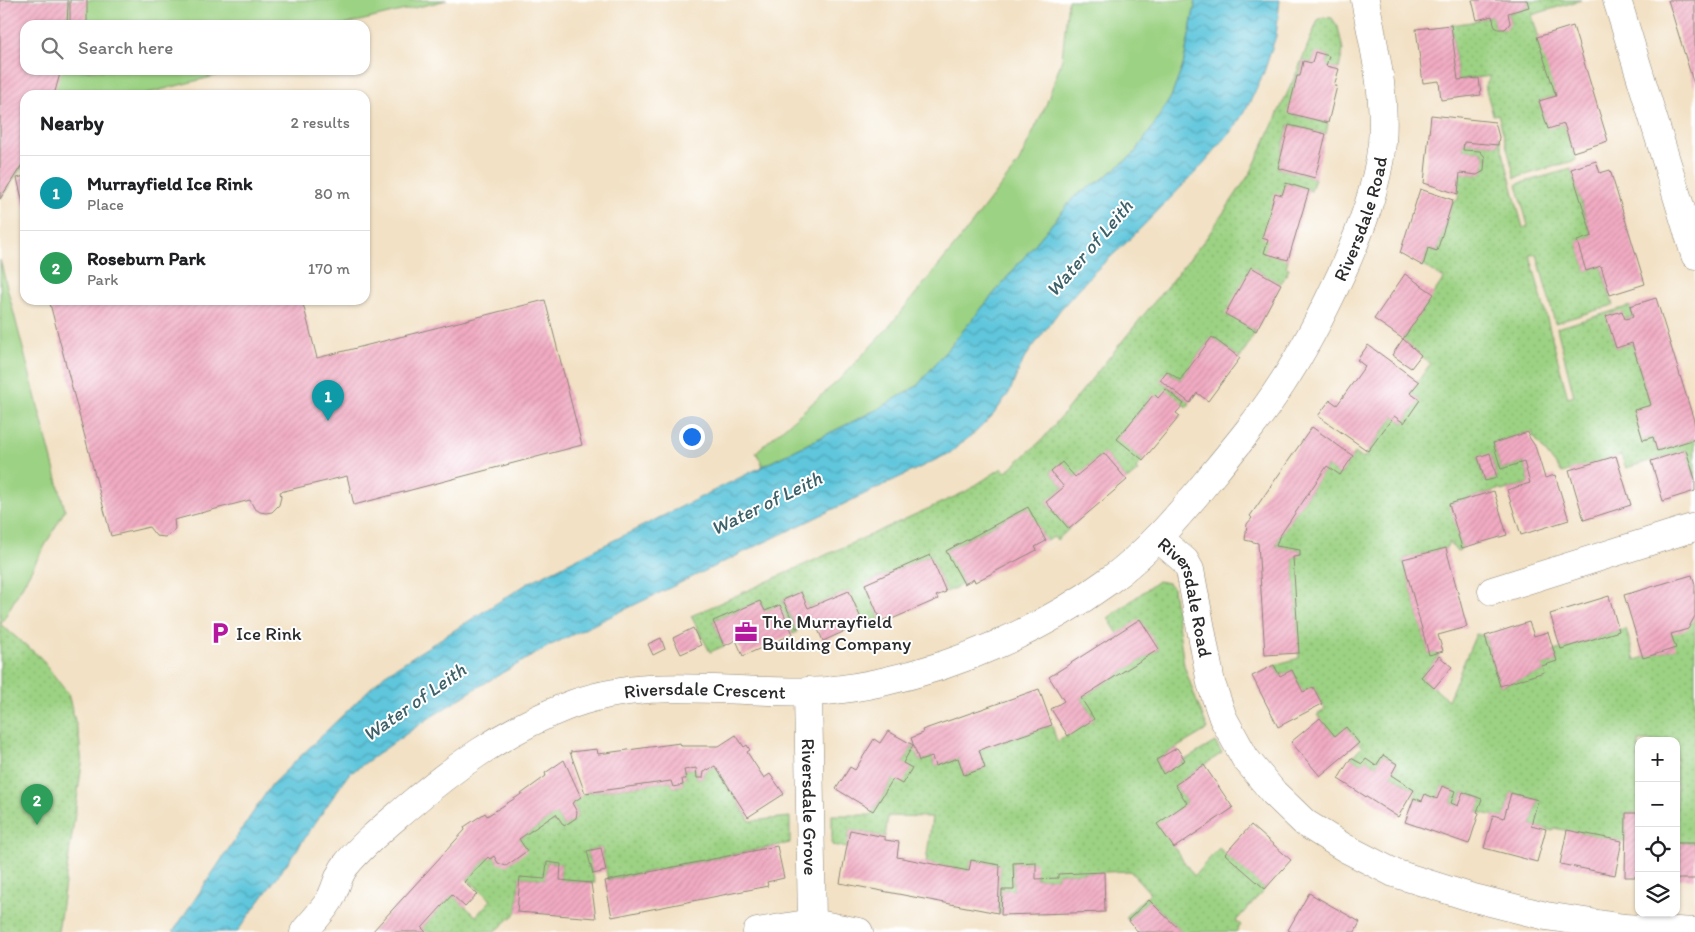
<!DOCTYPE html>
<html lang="en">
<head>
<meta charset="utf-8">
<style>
	:root { --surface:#fff; --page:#f2f2f2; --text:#202124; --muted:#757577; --line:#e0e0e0; --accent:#b5179e }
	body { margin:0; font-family:Itim,sans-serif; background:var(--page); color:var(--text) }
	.controls { position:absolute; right:15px; bottom:15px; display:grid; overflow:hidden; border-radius:10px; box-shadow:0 1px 4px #0004 }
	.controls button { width:45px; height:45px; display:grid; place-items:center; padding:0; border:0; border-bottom:1px solid var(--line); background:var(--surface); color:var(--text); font:25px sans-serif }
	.you { position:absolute; left:691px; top:436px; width:18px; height:18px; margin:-12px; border:4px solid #fff; border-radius:50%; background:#1a73e8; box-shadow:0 0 0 8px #1a73e833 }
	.badge { display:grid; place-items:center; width:32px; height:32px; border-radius:50%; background:var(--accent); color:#fff; font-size:16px; font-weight:700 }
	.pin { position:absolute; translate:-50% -41px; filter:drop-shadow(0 1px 2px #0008) }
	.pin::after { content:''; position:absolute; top:26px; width:18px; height:15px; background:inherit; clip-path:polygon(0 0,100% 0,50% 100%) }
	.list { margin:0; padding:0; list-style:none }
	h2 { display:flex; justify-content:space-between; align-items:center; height:65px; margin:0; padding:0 20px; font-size:21px }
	h2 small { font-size:16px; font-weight:400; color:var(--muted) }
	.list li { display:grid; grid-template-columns:32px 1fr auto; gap:15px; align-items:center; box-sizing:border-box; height:75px; padding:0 20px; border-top:1px solid var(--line) }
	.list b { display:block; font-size:19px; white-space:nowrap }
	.list p { margin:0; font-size:16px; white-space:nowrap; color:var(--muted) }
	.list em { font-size:16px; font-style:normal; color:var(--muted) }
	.icon { flex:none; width:28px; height:28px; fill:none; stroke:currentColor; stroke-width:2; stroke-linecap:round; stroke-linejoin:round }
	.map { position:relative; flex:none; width:1695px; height:932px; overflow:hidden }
	.search { position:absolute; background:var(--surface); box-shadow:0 1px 4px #0004; left:20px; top:20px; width:350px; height:55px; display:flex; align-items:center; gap:12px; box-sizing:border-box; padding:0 18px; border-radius:15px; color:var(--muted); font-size:19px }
	.panel { position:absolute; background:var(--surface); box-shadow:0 1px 4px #0004; left:20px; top:90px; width:350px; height:215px; border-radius:15px }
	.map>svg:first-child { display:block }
	.grass { fill:#9cd283; stroke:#647e57 }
	.park { fill:url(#park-dots); stroke:#647e57; fill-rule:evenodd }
	.water { fill:url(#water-waves); stroke:#457884 }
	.building { fill:url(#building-hatch) }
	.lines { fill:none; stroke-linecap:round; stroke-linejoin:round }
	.minor-casing { stroke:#8e8678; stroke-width:29 }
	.minor { stroke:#fff; stroke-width:28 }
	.labels { text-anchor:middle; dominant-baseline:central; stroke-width:4; stroke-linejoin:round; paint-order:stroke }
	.street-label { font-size:19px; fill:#2b2b2b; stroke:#fff }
	.poi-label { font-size:19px; fill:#2b2b2b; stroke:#fff; text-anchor:start }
	.water-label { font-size:20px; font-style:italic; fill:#3d6169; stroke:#fff }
</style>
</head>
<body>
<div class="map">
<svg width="1695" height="932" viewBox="0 0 1695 932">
	<defs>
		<pattern id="park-dots" width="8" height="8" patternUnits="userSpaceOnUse" patternTransform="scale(1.25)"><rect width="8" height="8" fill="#9cd283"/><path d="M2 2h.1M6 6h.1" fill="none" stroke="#87b471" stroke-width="1.8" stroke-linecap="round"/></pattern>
		<pattern id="water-waves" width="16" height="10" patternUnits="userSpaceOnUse" patternTransform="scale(1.25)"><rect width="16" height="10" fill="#5fc6dc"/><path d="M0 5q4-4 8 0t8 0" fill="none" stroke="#4fa1b3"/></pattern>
		<pattern id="building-hatch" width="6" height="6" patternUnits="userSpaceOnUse" patternTransform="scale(1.25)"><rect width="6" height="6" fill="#f1abc2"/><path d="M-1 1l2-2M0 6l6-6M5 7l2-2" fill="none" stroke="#cf93a7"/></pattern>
	</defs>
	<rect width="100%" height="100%" fill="#fff"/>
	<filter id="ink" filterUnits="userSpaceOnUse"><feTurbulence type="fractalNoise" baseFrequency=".02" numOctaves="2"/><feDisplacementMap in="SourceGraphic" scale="10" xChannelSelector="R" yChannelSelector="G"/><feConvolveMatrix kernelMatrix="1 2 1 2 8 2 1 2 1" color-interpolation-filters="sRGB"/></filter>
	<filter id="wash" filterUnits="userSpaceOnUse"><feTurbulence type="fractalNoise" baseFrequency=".0096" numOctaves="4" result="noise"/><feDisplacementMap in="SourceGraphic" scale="20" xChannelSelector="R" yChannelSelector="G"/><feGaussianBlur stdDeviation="1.12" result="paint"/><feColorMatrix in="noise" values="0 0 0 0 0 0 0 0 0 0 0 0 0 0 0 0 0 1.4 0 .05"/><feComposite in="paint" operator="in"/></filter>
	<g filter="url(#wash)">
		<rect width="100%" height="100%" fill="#f2e1c4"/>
		<g class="grass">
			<path d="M0 0H447L343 25H25V70H238L141 95H25V163L0 199Z"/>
			<path d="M1068 0H1196L1183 66 1171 97 1154 125 1135 153 1100 181 1075 196 917 386 878 409 763 466 756 452 839 380 887 329 957 243 1019 162 1046 105 1062 59Z"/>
			<path d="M0 260 65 510 1 624H0Z"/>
		</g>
		<g class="park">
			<path d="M1527 0H1581L1532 15 1556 96 1539 101 1548 128 1564 124 1576 160 1515 178 1498 114 1493 115 1485 86 1491 76 1458 80 1451 25 1471 22 1492 16 1495 27 1498 29H1505L1510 23 1508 13 1529 7Z"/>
			<path d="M1323 17 1332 18 1338 27 1343 50 1339 69 1326 66 1329 56 1315 53 1312 63 1303 61 1300 76H1297L1289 113 1328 123 1326 134 1289 125 1278 168 1315 178 1311 191 1286 183 1265 252 1288 260 1286 267 1289 269 1281 284 1251 267 1226 314 1256 331 1240 358 1212 337 1180 380 1168 371 1160 380 1190 403 1187 407C1177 400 1164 402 1153 395L1117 438 1143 460 1136 469 1138 471 1127 480 1104 453 1075 477 1062 463 1051 472 1064 487 1046 502 1069 529 1057 540 1054 537 1046 541 1027 507 947 550 964 584 946 592 930 555 865 584 881 621 875 623 873 619 863 623 849 591 808 608 801 592 783 600 797 632 793 634 765 611 760 601 713 621 724 646 710 652 691 616 965 492 1002 468 1006 472 1042 440 1207 237 1251 172 1296 74 1316 25 1318 20Z"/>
			<path d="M1499 137 1523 228 1528 226 1517 184 1571 169 1592 236 1577 241 1586 271 1601 266 1613 305 1555 323 1537 254 1530 255 1568 398 1574 396 1557 328 1630 306 1633 317 1625 319 1607 317 1616 348 1632 343 1651 405 1644 440 1653 437 1657 451 1695 439V479L1686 450 1626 468 1621 455 1562 473 1533 436 1532 431 1493 443 1501 469 1524 462 1530 483 1501 491 1500 489 1494 491 1450 504 1462 548 1457 552 1449 542 1446 548 1403 559 1429 654 1435 653 1439 656 1421 677 1448 700 1476 634 1485 636 1500 686 1544 672 1542 666 1557 661 1554 651 1626 629 1635 660 1675 648 1671 634 1695 616V843H1676V741H1639V813H1626V842L1554 828 1553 831 1531 825 1538 800 1511 793 1504 818 1477 812 1482 799 1463 792 1458 806 1451 803 1455 791 1442 786 1437 799 1425 794 1422 801 1414 798 1416 791 1391 775 1397 764 1383 755 1376 766 1366 759 1362 764 1351 758 1362 747 1346 727 1335 736 1317 715 1325 709 1314 687 1303 692 1292 670 1280 676 1274 665 1299 658 1293 557 1300 556V550L1276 546 1279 537 1327 466 1340 475 1355 453 1363 459 1394 416 1404 423 1420 400 1410 393 1430 364 1403 339 1444 278 1423 266 1428 248 1437 251 1453 200H1458L1460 173 1477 175 1484 171 1485 156 1480 151 1463 150 1464 142 1498 145ZM1490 454 1497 477 1485 481 1478 457Z"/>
			<path d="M1158 581 1168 583 1173 588 1184 665 1195 697 1208 729 1156 760 1163 773 1215 742 1222 753 1175 785 1187 803 1158 824 1194 876 1219 848 1265 889 1236 921 1241 925 1236 932H1182L1149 900 1128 920 1125 917 1150 893 1130 871 1058 874V878L1036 879 1035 862 1013 863 1014 890H1002L1001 914 998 913 1000 865 971 860 969 871 926 863 932 817 888 816 885 837 850 830 847 848 832 845V815H871L893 779 911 768 903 763 913 745 919 761 932 757 935 766 958 758 964 775 985 768 979 750 1052 725 1057 742 1094 719 1081 698 1159 649 1140 620 1118 634 1108 618Z"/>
			<path d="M0 624 40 657 68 694 79 736 82 764 58 932H0Z"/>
			<path d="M715 766 750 821 790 817V843L608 880 601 848 587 851 595 883 560 880 561 864 547 862 545 879 520 877 517 912 496 931 426 932 422 928 452 895 476 916 491 900 467 879 488 857 490 859 494 856 498 863 519 839 556 814 564 826 576 818 577 812 572 803 585 793 671 781 673 787 683 785 682 779 686 778 684 770 696 768 697 778H703L704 772Z"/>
		</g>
		<path class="water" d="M1196 0H1280L1276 36 1264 72 1250 102 1235 127 1195 173 1127 242 1092 274 1060 310 1024 359 1009 393 993 415 978 430 950 453 549 646 478 687 423 722 348 775 296 851 237 932H173L272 784 384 675 530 582 878 409 917 386 1075 196 1100 181 1135 153 1154 125 1171 97 1183 66Z"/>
		<g id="blocks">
			<g class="building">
				<path d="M0 0H68V5L67 25H25V70H61L54 95H25V160L0 199Z"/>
				<rect x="70" y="0" width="17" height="25"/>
				<path d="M1472 0H1527L1529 7 1508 13 1510 23 1508 26 1505 29H1498L1495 27 1492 16 1477 20Z"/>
				<path d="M1668 0H1695V88Z"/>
				<path d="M1451 25 1458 80 1479 78 1481 95 1441 100 1439 81 1423 83 1416 29Z"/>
				<path d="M1573 26 1608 141 1573 152 1564 124 1548 129 1539 101 1556 96 1537 37Z"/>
				<path d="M1315 52 1329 56 1326 66 1339 69 1334 86H1337L1328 123 1288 113 1297 76H1300L1303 61 1312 63Z"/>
				<path d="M1431 115 1495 122 1499 137 1498 145 1464 142 1463 150 1480 151 1485 157 1484 171 1477 175 1460 173 1458 194 1424 183Z"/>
				<path d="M1289 125 1326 134 1315 178 1278 168Z"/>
				<path d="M1596 161 1600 173 1610 170 1645 284 1610 295 1601 266 1586 271 1577 241 1592 236 1571 169Z"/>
				<path d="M25 176V206L24 207 17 178Z"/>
				<path d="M1286 183 1309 190 1288 260 1264 253 1268 240 1262 238 1275 193 1282 195Z"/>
				<path d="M1420 189 1453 200 1437 251 1428 248 1423 266 1400 253Z"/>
				<path d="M1251 267 1281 284 1256 331 1225 314Z"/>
				<path d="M1405 274 1434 294 1403 339 1374 319Z"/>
				<path d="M1656 298 1695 424V439L1657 451 1653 437 1643 440 1634 410 1651 405 1632 343 1616 348 1606 316 1622 311 1625 319 1633 317 1630 306Z"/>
				<path d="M49 300H302L317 358 545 300 582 445 354 505 347 476 280 492 281 497 279 505 272 512 266 513 260 512 254 508 250 500 174 520 175 528 173 532 165 537 156 536 149 527 111 536Z"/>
				<path d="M1212 337 1240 358 1208 401 1197 393 1190 403 1160 380 1167 371 1180 380Z"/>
				<path d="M1403 339 1421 355 1411 368 1392 355Z"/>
				<path d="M1368 345 1419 382 1410 393 1420 400 1404 423 1394 416 1368 451 1318 416 1330 400 1337 405 1365 366 1357 360Z"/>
				<path d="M1166 389 1184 404 1176 413 1180 416 1143 460 1117 439 1154 394 1158 398Z"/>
				<path d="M1312 427 1353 456 1340 475 1327 466 1279 537 1276 546 1300 550V556L1293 557 1299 653 1265 655 1258 543 1245 540 1247 524 1252 518 1250 516Z"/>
				<path d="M1528 432 1529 437 1535 446 1545 478 1555 475 1569 520 1521 535 1507 490 1530 483 1524 462 1501 469 1493 443Z"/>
				<path d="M1686 450 1695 479V491L1663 501 1651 461Z"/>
				<path d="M1104 453 1127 480 1069 529 1046 502 1064 487 1051 472 1062 462 1075 477Z"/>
				<path d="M1490 453 1497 478 1485 481 1478 457Z"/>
				<path d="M1616 456 1631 505 1584 520 1569 470Z"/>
				<path d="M1494 491 1507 535 1462 548 1449 504Z"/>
				<path d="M1028 507 1046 541 1035 547 1037 550 975 582 974 579 964 584 946 551Z"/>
				<path d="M1446 548 1467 627 1438 635 1443 651 1429 655 1403 559Z"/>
				<path d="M930 555 946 592 936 596 938 599 892 619 891 617 881 621 865 584Z"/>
				<path d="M1692 575 1695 584V616L1688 629 1671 634 1676 648 1643 658 1624 595Z"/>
				<path d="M849 591 863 623 823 641 814 620 796 628 783 600 801 592 808 608Z"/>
				<path d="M1609 596 1619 631 1561 649 1550 614Z"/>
				<path d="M760 601 765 611 780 605 793 634 743 656 736 640 724 646 713 621Z"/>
				<path d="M1140 619 1159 649 1081 698 1094 719 1068 736 1051 709 1064 701 1049 677Z"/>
				<path d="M1529 622 1534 636 1548 632 1557 661 1542 666 1544 672 1500 686 1485 636Z"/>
				<path d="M693 628 701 645 681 654 673 638Z"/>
				<path d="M661 638 665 649 653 655 648 644Z"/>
				<path d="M1439 656 1452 667 1434 688 1421 677Z"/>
				<path d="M1274 665 1280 676 1292 670 1303 692 1313 687 1322 704 1278 727 1252 676Z"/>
				<path d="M1039 689 1052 725 979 750 985 768 964 775 958 758 935 766 932 757 919 761 911 738 923 733 922 730Z"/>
				<path d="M1320 718 1335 736 1346 727 1359 743 1320 776 1291 742Z"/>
				<path d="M888 731 913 745 903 763 912 768 902 784 893 779 873 811 836 789 850 767 855 770 874 739 880 743Z"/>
				<path d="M736 735 744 747 747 745 750 750 747 752 764 778 770 774 784 794 748 817 715 766 704 772 703 778H697L696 768 684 770 686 779H682L683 785 673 787 671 781 585 793 570 752 597 749 598 754 680 743 681 746H719Z"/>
				<path d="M1177 748 1185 760 1163 774 1156 760Z"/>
				<path d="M1383 755 1397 764 1391 775 1414 790 1398 817 1338 779 1351 758 1362 764 1366 759 1376 766Z"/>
				<path d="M564 760 581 797 572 803 577 812 576 818 564 826 556 814 519 839 527 851 506 866 498 863 494 856 490 859 488 857 464 882 477 894 465 907 452 895 422 928 426 932H372L465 830 464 827 485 813 487 816 517 797 546 776 545 773Z"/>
				<path d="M1204 765 1233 808 1174 848 1157 824 1187 803 1175 785Z"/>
				<path d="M1442 786 1455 791 1451 803 1458 806 1463 792 1482 799 1477 812 1479 813 1469 844 1405 822 1414 798 1422 801 1425 794 1437 799Z"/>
				<path d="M1511 793 1538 800 1531 825 1546 829 1537 862 1484 848 1493 815 1504 818Z"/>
				<path d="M1626 813H1639V877H1625Z"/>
				<path d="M1251 825 1291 860 1265 889 1225 854Z"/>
				<path d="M850 830 885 837V840L899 842 897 857 969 871 971 860 1000 865 998 913 840 883Z"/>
				<path d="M1567 830 1622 841 1615 875 1560 864Z"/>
				<rect x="1676" y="843" width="19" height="36"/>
				<path d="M777 846 784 878 767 882 768 886 612 917 605 881Z"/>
				<path d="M601 848 606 871 593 874 587 851Z"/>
				<path d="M547 862 561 864 560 880 591 883 596 918 517 912 520 877 545 879Z"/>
				<path d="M1036 862V879L1058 878V874L1104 872 1105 912 1001 915 1002 890H1014L1013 863Z"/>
				<path d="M1309 893 1360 922 1355 932H1292L1288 930Z"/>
				<path d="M1149 900 1158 909 1182 932H1138L1128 920Z"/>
			</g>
		</g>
	</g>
	<g filter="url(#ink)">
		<use href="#blocks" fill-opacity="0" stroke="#8e8678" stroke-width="1"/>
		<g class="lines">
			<defs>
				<g id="minor">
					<path d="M1617 0 1695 255"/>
					<path id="s1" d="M1158 538 1185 561 1190 570 1211 683 1223 718 1245 758 1274 793 1305 823 1345 848 1394 873 1470 897 1546 916 1624 928 1695 932"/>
					<path d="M1492 591 1695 527"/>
					<path id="s2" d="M808 691 812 923"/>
					<path id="s3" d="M304 932C312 922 322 912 329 901 336 890 337 876 346 865 362 845 384 827 404 810 453 768 504 731 565 707 649 673 739 696 826 691 845 689 864 686 882 682 960 665 1043 629 1107 582 1149 552 1181 513 1213 474 1237 445 1261 416 1281 385 1305 349 1324 311 1342 272 1361 230 1377 188 1382 143 1386 94 1374 47 1365 0"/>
					<path d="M757 932 812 923 859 932"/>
				</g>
			</defs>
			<use href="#minor" class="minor-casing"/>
			<use href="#minor" class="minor"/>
		</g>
	</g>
	<defs>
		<symbol id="office-bare" viewBox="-9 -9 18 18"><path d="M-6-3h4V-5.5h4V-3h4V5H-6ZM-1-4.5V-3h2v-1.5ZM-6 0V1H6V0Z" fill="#b5179e" stroke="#fff" stroke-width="2.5" paint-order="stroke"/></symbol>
		<symbol id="parking-bare" viewBox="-9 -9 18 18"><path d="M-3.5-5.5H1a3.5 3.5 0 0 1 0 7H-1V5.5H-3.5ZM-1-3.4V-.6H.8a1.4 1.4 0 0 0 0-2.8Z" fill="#b5179e" stroke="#fff" stroke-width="2.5" paint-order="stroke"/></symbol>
	</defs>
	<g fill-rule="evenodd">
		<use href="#office-bare" x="730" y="616" width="32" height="32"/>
		<use href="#parking-bare" x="204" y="617" width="32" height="32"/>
	</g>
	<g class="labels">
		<g class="street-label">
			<text stroke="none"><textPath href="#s3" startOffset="1369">Riversdale Road</textPath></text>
			<text stroke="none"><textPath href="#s1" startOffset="69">Riversdale Road</textPath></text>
			<text stroke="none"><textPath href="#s3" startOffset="494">Riversdale Crescent</textPath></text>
			<text stroke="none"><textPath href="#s2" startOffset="116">Riversdale Grove</textPath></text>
		</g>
		<g class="poi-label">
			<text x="762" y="621">The Murrayfield<tspan x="762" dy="22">Building Company</tspan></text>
			<text x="236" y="633">Ice Rink</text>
		</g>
		<g class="water-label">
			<text transform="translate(1089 248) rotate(-49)">Water of Leith</text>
			<text transform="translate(766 503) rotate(-26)">Water of Leith</text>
			<text transform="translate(414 702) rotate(-35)">Water of Leith</text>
		</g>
	</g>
</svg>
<div class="controls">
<button>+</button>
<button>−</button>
<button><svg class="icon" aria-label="locate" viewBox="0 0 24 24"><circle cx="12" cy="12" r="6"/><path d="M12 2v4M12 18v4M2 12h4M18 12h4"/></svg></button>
<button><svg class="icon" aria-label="layers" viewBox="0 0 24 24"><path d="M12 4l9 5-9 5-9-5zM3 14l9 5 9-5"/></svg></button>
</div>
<div class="you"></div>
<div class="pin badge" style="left:328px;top:421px;background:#0f9aa8">1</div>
<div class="pin badge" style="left:37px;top:825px;background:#2e9e5b">2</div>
<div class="search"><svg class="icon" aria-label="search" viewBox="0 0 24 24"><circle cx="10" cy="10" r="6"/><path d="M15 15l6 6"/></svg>Search here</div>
<section class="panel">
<h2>Nearby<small>2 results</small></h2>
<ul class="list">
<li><span class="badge" style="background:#0f9aa8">1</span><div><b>Murrayfield Ice Rink</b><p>Place</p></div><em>80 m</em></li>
<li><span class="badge" style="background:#2e9e5b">2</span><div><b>Roseburn Park</b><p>Park</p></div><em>170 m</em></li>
</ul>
</section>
</div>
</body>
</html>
